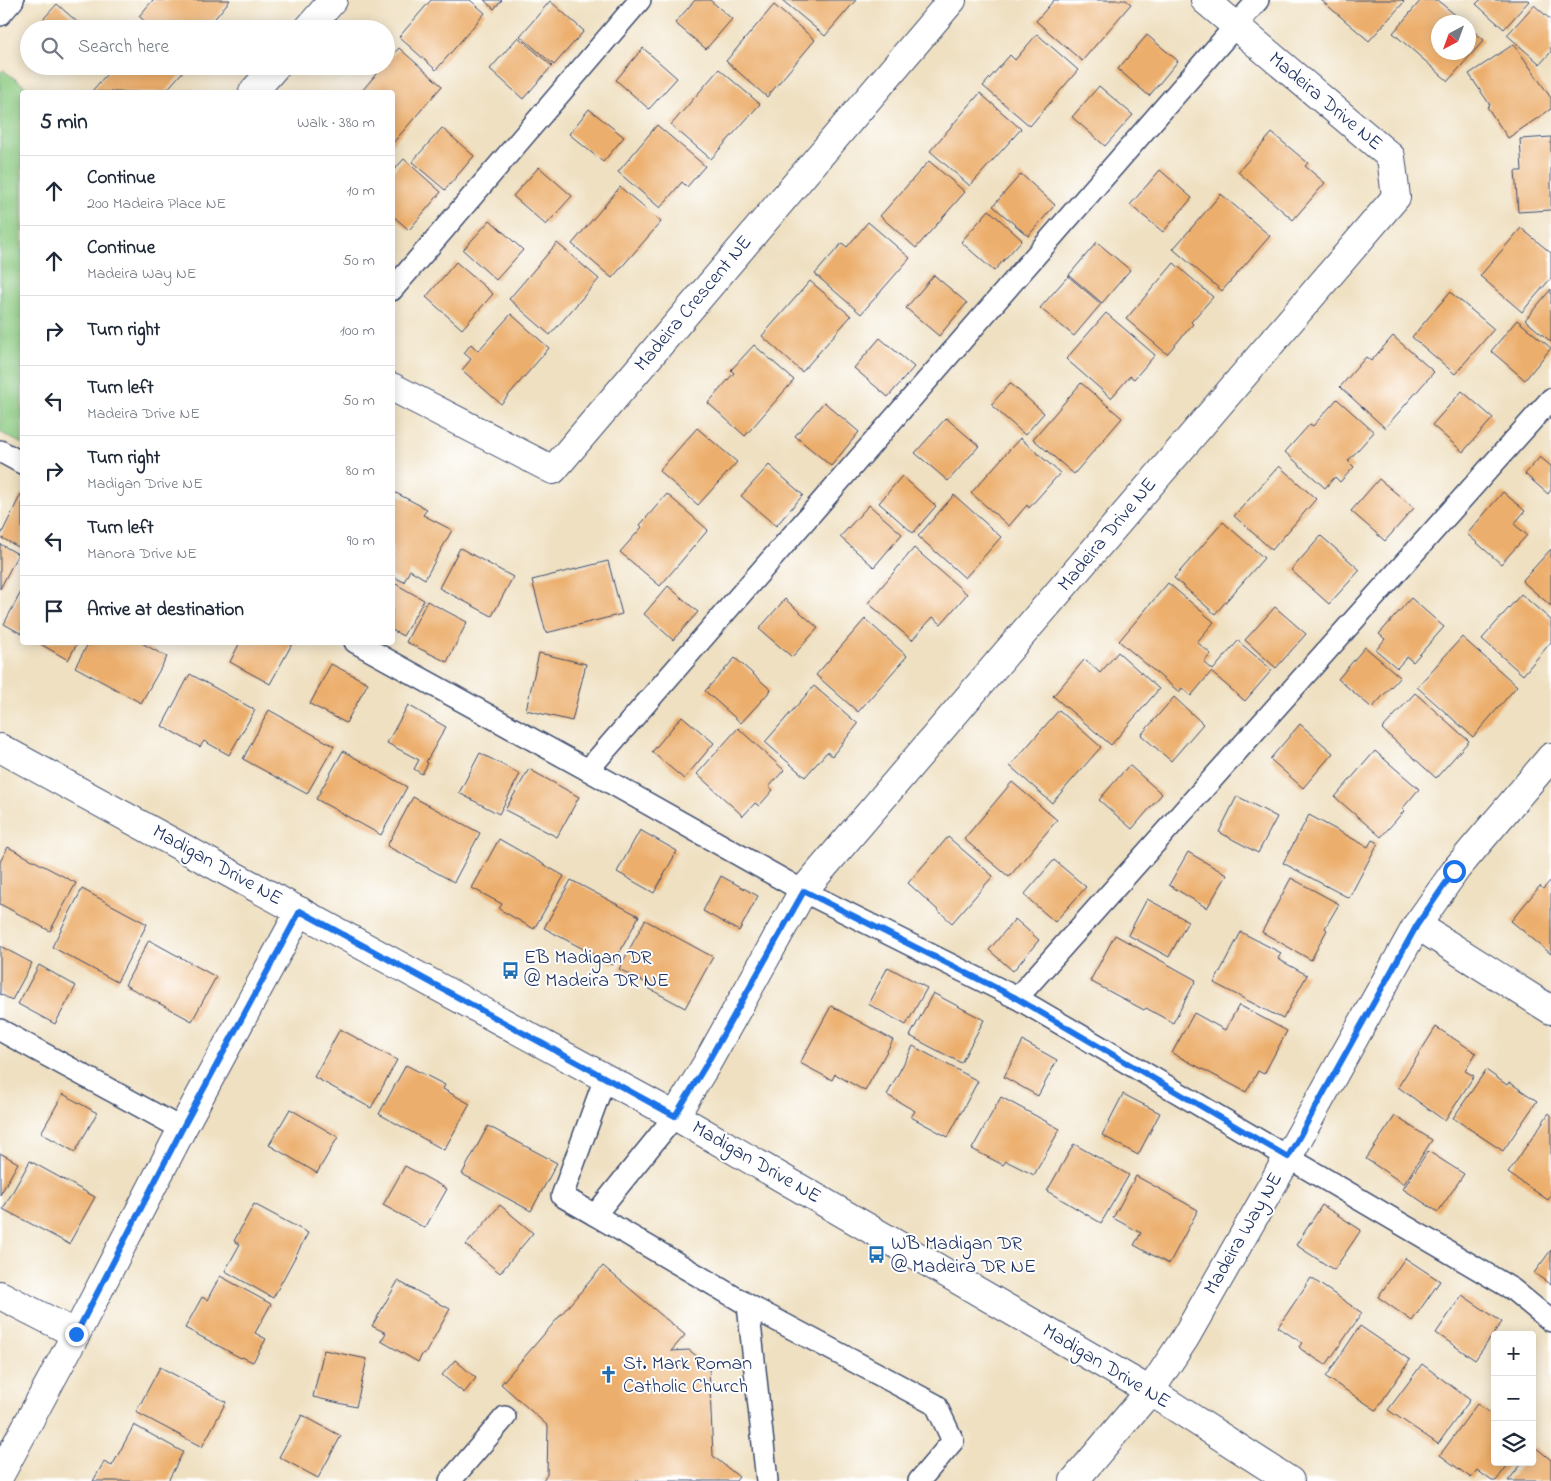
<!DOCTYPE html>
<html lang="en">
<head>
<meta charset="utf-8">
<style>
	:root { --surface:#fff; --page:#f6f6f7; --text:#1f2937; --muted:#747a83; --line:#e0e1e3 }
	body { margin:0; font-family:"Indie Flower",sans-serif; background:var(--page); color:var(--text) }
	.controls { position:absolute; right:15px; bottom:15px; display:grid; overflow:hidden; border-radius:5px; box-shadow:0 2px 12px #0003 }
	.controls button { width:45px; height:45px; display:grid; place-items:center; padding:0; border:0; border-bottom:1px solid var(--line); background:var(--surface); color:var(--text); font:25px sans-serif }
	.compass { position:absolute; left:1431px; top:15px; width:45px; height:45px; border-radius:50%; background:var(--surface); box-shadow:0 2px 12px #0003; rotate:221deg }
	.stop { position:absolute; width:15px; height:15px; margin:-11px; border:4px solid #1a73e8; border-radius:50%; background:#fff }
	.stop.end { background:#1a73e8; border-color:#fff; box-shadow:0 1px 5px #0008 }
	.list { margin:0; padding:0; list-style:none }
	h2 { display:flex; justify-content:space-between; align-items:center; height:65px; margin:0; padding:0 20px; font-size:21px }
	h2 small { font-size:16px; font-weight:400; color:var(--muted) }
	.list li { display:grid; grid-template-columns:32px 1fr auto; gap:15px; align-items:center; box-sizing:border-box; height:70px; padding:0 20px; border-top:1px solid var(--line) }
	.list b { display:block; font-size:19px; white-space:nowrap }
	.list p { margin:0; font-size:16px; white-space:nowrap; color:var(--muted) }
	.list em { font-size:16px; font-style:normal; color:var(--muted) }
	.icon { flex:none; width:28px; height:28px; fill:none; stroke:currentColor; stroke-width:2; stroke-linecap:round; stroke-linejoin:round }
	.map { position:relative; flex:none; width:1551px; height:1481px; overflow:hidden }
	.search { position:absolute; background:var(--surface); box-shadow:0 2px 12px #0003; left:20px; top:20px; width:375px; height:55px; display:flex; align-items:center; gap:12px; box-sizing:border-box; padding:0 18px; border-radius:28px; color:var(--muted); font-size:19px }
	.panel { position:absolute; background:var(--surface); box-shadow:0 2px 12px #0003; left:20px; top:90px; width:375px; height:555px; border-radius:5px }
	.map>svg:first-child { display:block }
	.green { fill:#8ccb81; stroke:#547d70 }
	.building { fill:#ecae6c }
	.lines { fill:none; stroke-linecap:round; stroke-linejoin:round }
	.lane-casing { stroke:#3b4a6d; stroke-width:24 }
	.street-casing { stroke:#3b4a6d; stroke-width:30 }
	.secondary-casing { stroke:#3b4a6d; stroke-width:30 }
	.lane { stroke:#fff; stroke-width:21 }
	.street { stroke:#fff; stroke-width:28 }
	.secondary { stroke:#fff; stroke-width:28 }
	.route { stroke:#1a73e8; stroke-width:6 }
	.labels { text-anchor:middle; dominant-baseline:central; stroke-width:4; stroke-linejoin:round; paint-order:stroke }
	.street-label { font-size:20px; fill:#1b2f5e; stroke:#fff }
	.poi-label { font-size:20px; fill:#1b2f5e; stroke:#fff; text-anchor:start }
</style>
</head>
<body>
<div class="map">
<svg width="1551" height="1481" viewBox="0 0 1551 1481">
	<rect width="100%" height="100%" fill="#fff"/>
	<filter id="ink" filterUnits="userSpaceOnUse"><feTurbulence type="fractalNoise" baseFrequency=".02" numOctaves="2"/><feDisplacementMap in="SourceGraphic" scale="10" xChannelSelector="R" yChannelSelector="G"/><feConvolveMatrix kernelMatrix="1 2 1 2 8 2 1 2 1" color-interpolation-filters="sRGB"/></filter>
	<filter id="wash" filterUnits="userSpaceOnUse"><feTurbulence type="fractalNoise" baseFrequency=".0096" numOctaves="4" result="noise"/><feDisplacementMap in="SourceGraphic" scale="20" xChannelSelector="R" yChannelSelector="G"/><feGaussianBlur stdDeviation="1.12" result="paint"/><feColorMatrix in="noise" values="0 0 0 0 0 0 0 0 0 0 0 0 0 0 0 0 0 1.4 0 .05"/><feComposite in="paint" operator="in"/></filter>
	<g filter="url(#wash)">
		<rect width="100%" height="100%" fill="#efe0c1"/>
		<path class="green" d="M3 70 33 92H22V444L0 432V74Z"/>
		<g id="blocks">
			<g class="building">
				<path d="M153 0H230L212 22 220 29H153L139 16Z"/>
				<path d="M431 0H470L485 13 436 70 399 37Z"/>
				<path d="M484 0H502L494 9Z"/>
				<path d="M695 0H710L732 19 706 49 675 23Z"/>
				<path d="M782 0H856L825 36Z"/>
				<path d="M1054 0H1126L1131 4 1082 61 1036 21Z"/>
				<path d="M1321 0H1402L1404 2 1369 41Z"/>
				<path d="M1421 0H1437L1464 22H1438V52H1468V27L1484 40 1448 81 1393 33Z"/>
				<path d="M1480 0H1528L1529 1 1504 29 1476 4Z"/>
				<path d="M550 1 584 31 554 65 520 36Z"/>
				<path d="M57 4 85 29H34Z"/>
				<path d="M774 5 815 40 767 97 726 61Z"/>
				<path d="M1534 5 1551 20V52L1540 64 1507 35Z"/>
				<path d="M1037 34 1078 70 1030 126 983 86 1010 55 1015 60Z"/>
				<path d="M1147 35 1178 61 1149 96 1118 69Z"/>
				<path d="M518 37 552 66 523 99 490 69Z"/>
				<path d="M1514 44 1551 98V109L1508 138 1487 107 1490 105 1469 74Z"/>
				<path d="M399 48 442 86 392 144V92H361L383 66H386V63Z"/>
				<path d="M643 48 677 78 649 109 616 80Z"/>
				<path d="M114 66H182L185 69 165 92H91Z"/>
				<path d="M719 69 760 104 711 159 671 125Z"/>
				<path d="M1099 86 1133 115 1105 146 1072 117Z"/>
				<path d="M980 93 1021 129 970 186 930 151Z"/>
				<path d="M589 109 624 137 603 162 569 134Z"/>
				<path d="M657 125 705 166 687 187 682 182 660 208 618 172Z"/>
				<path d="M442 128 474 156 445 190 412 162Z"/>
				<path d="M1272 133 1308 163 1305 166 1325 183 1293 220 1238 172Z"/>
				<path d="M1551 137V210L1518 212 1515 171H1522L1520 139Z"/>
				<path d="M404 159 441 192 409 230 392 215V172Z"/>
				<path d="M929 161 965 192 916 248 880 216Z"/>
				<path d="M539 167 572 196 546 225 513 196Z"/>
				<path d="M1160 170 1192 198 1163 232 1130 205Z"/>
				<path d="M1021 174 1055 205 1028 236 993 206Z"/>
				<path d="M620 187 661 222 612 278 572 244Z"/>
				<path d="M1221 194 1270 236 1222 291 1173 249Z"/>
				<path d="M989 210 1022 240 994 271 961 242Z"/>
				<path d="M490 220 523 250 496 280 463 250Z"/>
				<path d="M868 222 910 258 861 314 815 274 842 243 847 247Z"/>
				<path d="M1521 228 1551 253V278L1522 312 1480 276Z"/>
				<path d="M1097 242 1130 270 1102 303 1069 275Z"/>
				<path d="M557 243 599 279 550 335 509 299Z"/>
				<path d="M456 262 493 294 462 329 426 297Z"/>
				<path d="M1174 263 1213 297 1191 322 1193 324 1167 354 1126 319Z"/>
				<path d="M934 275 967 303 939 336 906 308Z"/>
				<path d="M1068 276 1101 304 1074 336 1040 308Z"/>
				<path d="M810 281 851 316 802 372 762 336Z"/>
				<path d="M1551 289V342L1525 320Z"/>
				<path d="M1450 292 1494 329 1455 374 1412 337Z"/>
				<path d="M1106 313 1155 355 1134 379 1130 376 1111 398 1066 359Z"/>
				<path d="M511 314 549 348 501 404 462 370 471 359 464 353 471 344 478 351Z"/>
				<path d="M1517 320 1551 348 1525 380 1491 351Z"/>
				<path d="M1393 336 1434 372 1385 428 1340 387 1366 357 1371 361Z"/>
				<path d="M880 338 914 367 888 397 854 368Z"/>
				<path d="M754 345 794 380 745 436 708 403 734 373 731 370Z"/>
				<path d="M1010 383 1044 413 1025 435 991 405Z"/>
				<path d="M1081 383 1122 418 1074 474 1033 439Z"/>
				<path d="M1462 391 1493 418 1463 452 1432 425Z"/>
				<path d="M1337 399 1374 432 1348 461 1354 467 1340 482 1335 477 1325 488 1285 452 1310 424 1313 426Z"/>
				<path d="M824 402 859 432 831 466 795 436Z"/>
				<path d="M946 418 979 446 948 481 915 453Z"/>
				<path d="M697 428 737 462 698 505 659 471Z"/>
				<path d="M1020 438 1060 473 1029 508 1027 505 1009 526 971 493Z"/>
				<path d="M1540 457 1551 466V490L1548 494 1525 474Z"/>
				<path d="M769 465 803 495 776 526 741 496Z"/>
				<path d="M1279 466 1316 499 1272 550 1234 516Z"/>
				<path d="M902 476 936 506 913 533 879 503Z"/>
				<path d="M1379 479 1414 508 1385 541 1351 511Z"/>
				<path d="M392 491 427 509 423 515 452 530 425 579 410 570 404 582 392 576Z"/>
				<path d="M1503 492 1525 511 1514 524 1527 535 1501 564 1467 534Z"/>
				<path d="M21 494H22V549L0 537Z"/>
				<path d="M667 494 708 530 660 586 620 552 642 527 640 525Z"/>
				<path d="M954 495 1001 537 965 578 918 536Z"/>
				<path d="M869 505 902 534 874 567 840 537Z"/>
				<path d="M1223 522 1264 558 1215 614 1174 578Z"/>
				<path d="M1321 536 1360 570 1329 604 1291 570Z"/>
				<path d="M0 544 18 554 0 589Z"/>
				<path d="M460 548 513 577 492 616 439 588Z"/>
				<path d="M914 548 967 594 941 624 933 617 912 640 868 603Z"/>
				<path d="M1551 549V606L1522 581Z"/>
				<path d="M608 561 622 614 546 633 532 580Z"/>
				<path d="M392 582 424 600 403 636 392 630Z"/>
				<path d="M1168 583 1214 622 1197 642 1211 654 1204 662 1213 670 1238 641 1272 670 1245 701 1211 672 1191 696 1182 688 1179 692 1119 641Z"/>
				<path d="M668 586 698 612 673 640 644 614Z"/>
				<path d="M22 590V634L4 624Z"/>
				<path d="M1521 594 1551 620V642L1523 675 1482 639Z"/>
				<path d="M1411 598 1444 627 1413 662 1407 657 1397 668 1376 650 1385 639 1379 634Z"/>
				<path d="M785 599 818 628 792 657 759 629Z"/>
				<path d="M427 601 467 622 447 662 406 642Z"/>
				<path d="M1275 607 1306 634 1276 668 1245 640Z"/>
				<path d="M865 619 907 656 858 712 816 675Z"/>
				<path d="M1462 637 1517 686 1473 737 1417 687Z"/>
				<path d="M37 642H78L68 660Z"/>
				<path d="M89 642H140L167 657 141 703 75 667Z"/>
				<path d="M240 642H289L292 644 270 684 230 662Z"/>
				<path d="M1365 647 1400 677 1372 708 1338 679Z"/>
				<path d="M1118 652 1159 689 1111 745 1053 696 1085 659 1100 673Z"/>
				<path d="M539 653 586 664 572 721 526 710Z"/>
				<path d="M735 658 771 690 741 723 705 691Z"/>
				<path d="M331 664 368 683 346 723 310 704Z"/>
				<path d="M190 674 255 710 229 755 204 741 200 747 162 726Z"/>
				<path d="M814 686 858 724 832 756 827 752 805 777 765 742Z"/>
				<path d="M1415 693 1469 741 1436 778 1382 729Z"/>
				<path d="M1174 697 1203 724 1171 761 1141 735Z"/>
				<path d="M408 705 446 727 426 762 428 763 422 774 414 769 419 760 387 743Z"/>
				<path d="M269 710 334 746 307 794 243 759Z"/>
				<path d="M1059 710 1101 747 1052 803 1010 766Z"/>
				<path d="M682 716 714 743 684 779 652 752Z"/>
				<path d="M1300 724 1333 753 1303 788 1270 759Z"/>
				<path d="M738 728 784 770 769 787 773 790 759 806 755 803 743 816 697 774Z"/>
				<path d="M343 751 407 787 381 835 316 799Z"/>
				<path d="M1375 751 1419 789 1402 809 1404 811 1381 837 1335 797Z"/>
				<path d="M480 753 520 774 499 814 459 793Z"/>
				<path d="M1129 765 1162 794 1132 829 1099 800Z"/>
				<path d="M529 769 579 797 557 837 505 810Z"/>
				<path d="M1012 782 1057 820 1009 877 964 839Z"/>
				<path d="M1237 796 1277 817 1258 853 1219 832Z"/>
				<path d="M413 797 480 833 454 882 387 846Z"/>
				<path d="M1309 815 1368 847 1372 840 1378 843 1349 898 1283 863Z"/>
				<path d="M640 830 677 851 654 893 617 872Z"/>
				<path d="M948 837 993 876 952 923 908 883Z"/>
				<path d="M499 839 564 876 534 929 499 909 502 904 472 888Z"/>
				<path d="M8 847 76 883 50 931 0 904V862Z"/>
				<path d="M1188 852 1227 875 1207 908 1169 885Z"/>
				<path d="M1054 860 1086 887 1055 922 1024 895Z"/>
				<path d="M721 876 758 896 739 931 703 911Z"/>
				<path d="M1291 878 1339 904 1325 928 1327 930 1311 960 1262 932Z"/>
				<path d="M571 880 639 916 613 965 544 928Z"/>
				<path d="M1551 880V954L1511 921 1540 886 1543 889Z"/>
				<path d="M82 889 147 924 117 982 52 947Z"/>
				<path d="M1147 899 1188 921 1169 957 1128 935Z"/>
				<path d="M1015 919 1039 940 1013 971 989 950Z"/>
				<path d="M645 920 713 957 685 1008 648 988 650 985 619 969Z"/>
				<path d="M1241 932 1281 953 1278 959 1307 975 1283 1019 1214 983Z"/>
				<path d="M1115 935 1196 980 1173 1023 1146 1008 1144 1010 1090 981Z"/>
				<path d="M149 940 216 977 192 1021 125 985Z"/>
				<path d="M0 946 32 963 12 1000 0 994Z"/>
				<path d="M39 965 76 986 55 1024 18 1004Z"/>
				<path d="M888 967 927 988 906 1025 868 1004Z"/>
				<path d="M933 993 984 1020 961 1063 910 1036Z"/>
				<path d="M1239 1005 1287 1031 1264 1074 1258 1071 1246 1092 1172 1053 1194 1013 1225 1030Z"/>
				<path d="M831 1006 893 1040 865 1091 835 1074 832 1080 800 1063Z"/>
				<path d="M1436 1027 1476 1053 1465 1071 1474 1076 1445 1121 1398 1087Z"/>
				<path d="M340 1029 397 1060 371 1108 314 1077Z"/>
				<path d="M1023 1041 1057 1060 1038 1096 1004 1077Z"/>
				<path d="M913 1046 978 1081 948 1137 911 1117 915 1111 887 1095Z"/>
				<path d="M406 1065 445 1085 443 1089 470 1104 444 1150 379 1114Z"/>
				<path d="M1486 1070 1507 1085 1509 1082 1537 1101 1503 1151 1453 1118Z"/>
				<path d="M63 1094 97 1113 75 1152 41 1133Z"/>
				<path d="M1123 1094 1160 1113 1138 1155 1102 1135Z"/>
				<path d="M1001 1097 1060 1129 1034 1175 1006 1161 1003 1165 972 1149Z"/>
				<path d="M290 1109 338 1137 317 1173 269 1145Z"/>
				<path d="M1549 1113 1551 1115V1196L1548 1200 1508 1173Z"/>
				<path d="M1395 1116 1432 1140 1404 1184 1366 1159Z"/>
				<path d="M488 1126 557 1163 531 1211 462 1174Z"/>
				<path d="M1074 1144 1129 1175 1101 1223 1047 1191Z"/>
				<path d="M1428 1151 1464 1174 1438 1212 1403 1189Z"/>
				<path d="M0 1153 18 1163 0 1195Z"/>
				<path d="M30 1161 95 1197 69 1244 3 1209Z"/>
				<path d="M405 1166 447 1189 425 1228 383 1205Z"/>
				<path d="M1136 1176 1198 1210 1169 1264 1134 1245 1141 1233 1113 1218Z"/>
				<path d="M254 1204 308 1233 273 1298 225 1271 240 1244 234 1241Z"/>
				<path d="M500 1205 533 1233 500 1273 466 1245Z"/>
				<path d="M1322 1205 1361 1230 1334 1270 1296 1245Z"/>
				<path d="M1551 1250V1285L1534 1273Z"/>
				<path d="M1405 1258 1440 1281 1412 1321 1378 1297Z"/>
				<path d="M603 1266 685 1335 671 1351 689 1350 709 1366 713 1456 739 1477 736 1481H542L547 1475 548 1426 501 1384Z"/>
				<path d="M220 1276 271 1304 255 1333 266 1339 253 1362 242 1357 241 1358 185 1328 202 1297 207 1300Z"/>
				<path d="M1311 1278 1362 1313 1326 1365 1302 1350 1299 1347 1302 1343 1278 1327Z"/>
				<path d="M398 1281 450 1309 425 1354 423 1353 418 1362 381 1341 386 1333 372 1326Z"/>
				<path d="M1462 1295 1502 1322 1475 1360 1436 1333Z"/>
				<path d="M1360 1326 1410 1360 1376 1410 1326 1377Z"/>
				<path d="M324 1350 367 1359 356 1407 313 1397Z"/>
				<path d="M455 1360 476 1378 464 1393 442 1375Z"/>
				<path d="M1422 1364 1470 1400 1438 1444 1388 1410Z"/>
				<path d="M160 1367 226 1402 202 1447 136 1412Z"/>
				<path d="M1477 1404 1495 1416V1462H1510L1496 1481H1492L1477 1470 1471 1478 1440 1455Z"/>
				<path d="M302 1415 341 1436 318 1478 279 1457Z"/>
				<path d="M134 1425 183 1452 168 1481H93L104 1462 112 1466Z"/>
				<path d="M1535 1447 1551 1460V1481H1508L1523 1462H1532V1451Z"/>
			</g>
		</g>
	</g>
	<g filter="url(#ink)">
		<use href="#blocks" fill-opacity="0" stroke="#3b4a6d" stroke-width="1"/>
		<g class="lines">
			<defs>
				<g id="lane">
					<path d="M0 15 13 0"/>
					<path d="M392 290 640 0"/>
					<path d="M0 451 22 463"/>
					<path d="M355 642 588 770 803 891 1017 998 1512 1289 1551 1321"/>
					<path d="M588 770 1258 0"/>
					<path d="M1017 998 1551 399"/>
					<path d="M0 1030 182 1129"/>
					<path d="M675 1116 595 1215 748 1305 936 1405 953 1441 919 1481"/>
					<path d="M595 1215 562 1196 605 1078"/>
					<path d="M748 1305 767 1481"/>
					<path d="M450 1481 505 1417"/>
				</g>
				<g id="street">
					<path d="M308 29 333 0"/>
					<path d="M253 92 276 66"/>
					<path d="M392 387 553 470 952 0"/>
					<path d="M1417 925 1457 868 1551 757"/>
					<path d="M675 1116 706 1065 803 891 1396 197 1391 157 1205 0"/>
					<path d="M0 1295 76 1334"/>
					<path d="M0 1475 76 1334 182 1129 300 911"/>
					<path d="M1074 1481 1150 1391 1185 1338 1288 1157 1417 925 1551 1010"/>
				</g>
				<path id="secondary" d="M0 748 675 1116 1150 1391 1290 1481"/>
			</defs>
			<use href="#lane" class="lane-casing"/>
			<use href="#street" class="street-casing"/>
			<use href="#secondary" class="secondary-casing"/>
			<use href="#lane" class="lane"/>
			<use href="#street" class="street"/>
			<use href="#secondary" class="secondary"/>
		</g>
	</g>
	<g class="lines" filter="url(#ink)">
		<path class="route" d="M76 1334 182 1129 300 911 675 1116 706 1065 804 891 1016 998 1288 1157 1417 925 1454 871"/>
	</g>
	<defs>
		<symbol id="bus-bare" viewBox="-9 -9 18 18"><path d="M-5-6H5V4H4V6H2V4H-2V6H-4V4H-5ZM-3.5-4V0h7V-4ZM-3.5 1.2v1.5H-2V1.2ZM2 1.2v1.5H3.5V1.2Z" fill="#1f6fb2" stroke="#fff" stroke-width="2.5" paint-order="stroke"/></symbol>
		<symbol id="church-bare" viewBox="-9 -9 18 18"><path d="M-1.2-6h2.4v3.5h3.3v2.4h-3.3V6h-2.4V-.1h-3.3v-2.4h3.3Z" fill="#1f6fb2" stroke="#fff" stroke-width="2.5" paint-order="stroke"/></symbol>
	</defs>
	<g fill-rule="evenodd">
		<use href="#bus-bare" x="498" y="958" width="25" height="25"/>
		<use href="#bus-bare" x="864" y="1242" width="25" height="25"/>
		<use href="#church-bare" x="596" y="1362" width="25" height="25"/>
	</g>
	<g class="labels">
		<g class="street-label">
			<text transform="translate(1325 102) rotate(40)">Madeira Drive NE</text>
			<text transform="translate(694 304) rotate(-50)">Madeira Crescent NE</text>
			<text transform="translate(1108 535) rotate(-50)">Madeira Drive NE</text>
			<text transform="translate(217 866) rotate(29)">Madigan Drive NE</text>
			<text transform="translate(756 1163) rotate(30)">Madigan Drive NE</text>
			<text transform="translate(1244 1234) rotate(-60)">Madeira Way NE</text>
			<text transform="translate(1106 1367) rotate(31)">Madigan Drive NE</text>
		</g>
		<g class="poi-label">
			<text x="524" y="958">EB Madigan DR<tspan x="524" dy="23">@ Madeira DR NE</tspan></text>
			<text x="891" y="1244">WB Madigan DR<tspan x="891" dy="23">@ Madeira DR NE</tspan></text>
			<text x="623" y="1364">St. Mark Roman<tspan x="623" dy="23">Catholic Church</tspan></text>
		</g>
	</g>
</svg>
<div class="controls">
<button>+</button>
<button>−</button>
<button><svg class="icon" aria-label="layers" viewBox="0 0 24 24"><path d="M12 4l9 5-9 5-9-5zM3 14l9 5 9-5"/></svg></button>
</div>
<svg class="compass" viewBox="-18 -18 36 36"><path d="M0-13l5 13h-10z" fill="#e53935"/><path d="M0 13l5-13h-10z" fill="#747a83"/></svg>
<div class="stop" style="left:1454px;top:871px"></div>
<div class="stop end" style="left:76px;top:1334px"></div>
<div class="search"><svg class="icon" aria-label="search" viewBox="0 0 24 24"><circle cx="10" cy="10" r="6"/><path d="M15 15l6 6"/></svg>Search here</div>
<section class="panel">
<h2>5 min<small>Walk · 380 m</small></h2>
<ul class="list">
<li><svg class="icon" aria-label="ahead" viewBox="0 0 24 24"><path d="M12 20V5M6 11l6-6 6 6"/></svg><div><b>Continue</b><p>200 Madeira Place NE</p></div><em>10 m</em></li>
<li><svg class="icon" aria-label="ahead" viewBox="0 0 24 24"><path d="M12 20V5M6 11l6-6 6 6"/></svg><div><b>Continue</b><p>Madeira Way NE</p></div><em>50 m</em></li>
<li><svg class="icon" aria-label="right" viewBox="0 0 24 24"><path d="M7 20v-9h11M14 6l5 5-5 5"/></svg><div><b>Turn right</b></div><em>100 m</em></li>
<li><svg class="icon" aria-label="left" viewBox="0 0 24 24"><path d="M17 20v-9H6M10 6l-5 5 5 5"/></svg><div><b>Turn left</b><p>Madeira Drive NE</p></div><em>50 m</em></li>
<li><svg class="icon" aria-label="right" viewBox="0 0 24 24"><path d="M7 20v-9h11M14 6l5 5-5 5"/></svg><div><b>Turn right</b><p>Madigan Drive NE</p></div><em>80 m</em></li>
<li><svg class="icon" aria-label="left" viewBox="0 0 24 24"><path d="M17 20v-9H6M10 6l-5 5 5 5"/></svg><div><b>Turn left</b><p>Manora Drive NE</p></div><em>90 m</em></li>
<li><svg class="icon" aria-label="arrive" viewBox="0 0 24 24"><path d="M6 21V4h12l-3 4 3 4H6"/></svg><div><b>Arrive at destination</b></div></li>
</ul>
</section>
</div>
</body>
</html>
